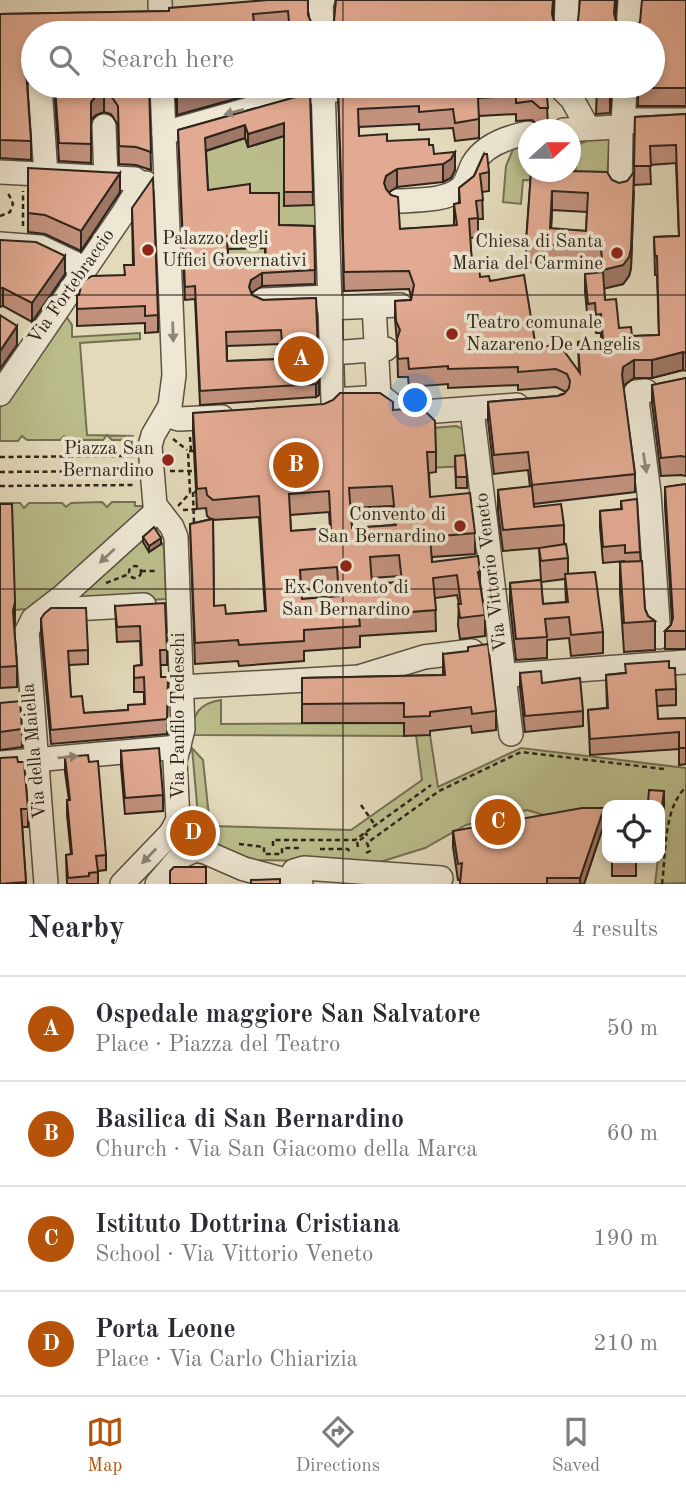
<!DOCTYPE html>
<html lang="en">
<head>
<meta charset="utf-8">
<style>
	:root { --surface:#fff; --page:#f2f2f3; --text:#2b2b33; --muted:#7c7c81; --line:#e1e1e2; --accent:#b45309 }
	body { margin:0; font-family:"Old Standard TT",serif; background:var(--page); color:var(--text) }
	.controls { position:absolute; right:21px; bottom:21px; display:grid; overflow:hidden; border-radius:14px; box-shadow:0 4px 10px #0003 }
	.controls button { width:63px; height:63px; display:grid; place-items:center; padding:0; border:0; border-bottom:2px solid var(--line); background:var(--surface); color:var(--text); font:35px sans-serif }
	.compass { position:absolute; left:518px; top:119px; width:63px; height:63px; border-radius:50%; background:var(--surface); box-shadow:0 4px 10px #0003; rotate:69deg }
	.you { position:absolute; left:416px; top:401px; width:24px; height:24px; margin:-18px; border:5px solid #fff; border-radius:50%; background:#1a73e8; box-shadow:0 0 0 10px #1a73e833 }
	.badge { display:grid; place-items:center; width:46px; height:46px; border-radius:50%; background:var(--accent); color:#fff; font-size:23px; font-weight:700 }
	.pin { position:absolute; translate:-50% -50%; border:4px solid #fff; box-shadow:0 2px 7px #0006 }
	.list { margin:0; padding:0; list-style:none }
	h2 { display:flex; justify-content:space-between; align-items:center; height:91px; margin:0; padding:0 28px; font-size:30px }
	h2 small { font-size:23px; font-weight:400; color:var(--muted) }
	.list li { display:grid; grid-template-columns:46px 1fr auto; gap:21px; align-items:center; box-sizing:border-box; height:105px; padding:0 28px; border-top:2px solid var(--line) }
	.list b { display:block; font-size:26px; white-space:nowrap }
	.list p { margin:0; font-size:23px; white-space:nowrap; color:var(--muted) }
	.list em { font-size:23px; font-style:normal; color:var(--muted) }
	.icon { flex:none; width:38px; height:38px; fill:none; stroke:currentColor; stroke-width:2; stroke-linecap:round; stroke-linejoin:round }
	.map { position:relative; flex:none; width:686px; height:884px; overflow:hidden }
	.search { position:absolute; background:var(--surface); box-shadow:0 4px 10px #0003; left:21px; right:21px; top:21px; height:77px; display:flex; align-items:center; gap:18px; box-sizing:border-box; padding:0 24px; border-radius:38px; color:var(--muted); font-size:26px }
	.sheet { height:511px; background:var(--surface) }
	nav { display:flex; justify-content:space-around; align-items:center; box-sizing:border-box; height:98px; border-top:2px solid var(--line); background:var(--surface); font-size:19px; color:var(--muted) }
	nav a { display:grid; justify-items:center; gap:4px }
	nav .on { color:var(--accent) }
	.map>svg:first-child { display:block }
	.green { fill:#babd8b; stroke:#747053; stroke-width:2 }
	.lines { fill:none; stroke-linecap:round; stroke-linejoin:round }
	.minor-tunnel { stroke:#bfb69b; stroke-width:23; stroke-dasharray:23 11; stroke-linecap:butt }
	.minor-casing { stroke:#5c5243; stroke-width:26 }
	.path { stroke:#2f241b; stroke-width:2.5; stroke-dasharray:5 3.5; stroke-linecap:butt }
	.minor { stroke:#ede7d3; stroke-width:23 }
	.wall { fill:#c2927e; stroke:#2f241b; stroke-width:2; fill-rule:evenodd }
	.shaded-wall { fill:#9e7766; stroke:#2f241b; stroke-width:2 }
	.building { fill:#e2aa92; stroke:#2f241b; stroke-width:2; fill-rule:evenodd }
	.oneway { fill:#8e8677 }
	.grid { fill:none; stroke:#2f241b; stroke-width:2; stroke-opacity:0.55 }
	.poi-dot { fill:#8f2418; stroke:#ede7d3; stroke-width:2.5 }
	.labels { text-anchor:middle; dominant-baseline:central; stroke-width:7; stroke-linejoin:round; paint-order:stroke }
	.poi-label { font-size:19px; fill:#2f241b; stroke:#ede7d3; text-anchor:end }
	.street-label { font-size:19px; fill:#2f241b; stroke:#ede7d3 }
</style>
</head>
<body>
<div class="map">
<svg width="686" height="884" viewBox="0 0 686 884">
	<rect width="100%" height="100%" fill="#e3dabb"/>
	<filter id="stains"><feTurbulence type="fractalNoise" baseFrequency=".00286" numOctaves="4"/><feColorMatrix values="0 0 0 0 .2 0 0 0 0 .09 0 0 0 0 .02 0 0 0 .5 -.17"/></filter>
	<radialGradient id="worn" r=".72"><stop offset=".6" stop-color="#630" stop-opacity="0"/><stop offset="1" stop-color="#630" stop-opacity=".3"/></radialGradient>
	<g class="green">
		<path d="M294 123 284 205H316V239H279L208 203 205 151 245 138 248 147 271 140Z"/>
		<path d="M610 131 607 182 575 181 577 145 585 142 589 133Z"/>
		<path d="M528 140V172H568V181L523 180 521 204 503 202 506 166 514 147Z"/>
		<path d="M265 237 266 274 228 275 227 249 252 248Z"/>
		<path d="M64 313 72 325V337L140 333V339L80 343 87 435 133 436 134 440H112L107 435 103 440H69L64 436 60 440H27L22 436 18 441H0V408Z"/>
		<path d="M456 426 463 429 468 466 427 468 422 429Z"/>
		<path d="M102 502 107 507 112 502H135V506H143L144 518 38 608 15 610 0 525V503H20L24 508 29 503H62L66 507 71 503Z"/>
		<path d="M154 525 164 548 166 599 58 605Z"/>
		<path d="M221 700V724L404 723V736L191 735C192 714 200 703 221 700Z"/>
		<path d="M416 735H430L438 787 521 748 686 768V883L655 884 664 808 660 805H607V812L547 816 527 810 466 825 425 848 380 862 255 860 234 853 206 839 200 838 192 748 203 760 210 826 351 830 422 780Z"/>
	</g>
	<g class="lines">
		<path class="minor-tunnel" d="M193 828V838"/>
		<defs>
			<g id="minor">
				<path d="M160 0 161 33"/>
				<path d="M321 0 322 33"/>
				<path d="M279 3 323 0"/>
				<path d="M566 33 567 0"/>
				<path d="M628 33 630 0"/>
				<path d="M40 86 46 175"/>
				<path d="M323 86 333 400 382 397 400 411 409 413 517 405"/>
				<path d="M559 86 572 99 588 128"/>
				<path d="M623 125 625 86"/>
				<path d="M104 126 106 178"/>
				<path d="M564 130 617 127 635 120H686"/>
				<path d="M164 133 314 91 337 90"/>
				<path d="M0 172 135 179 142 184"/>
				<path d="M620 188 621 131"/>
				<path d="M398 201C416 200 447 201 461 188 467 182 469 172 473 164 484 145 508 137 528 133"/>
				<path d="M0 244 40 247 85 268"/>
				<path d="M263 300 328 297"/>
				<path d="M374 306 379 397"/>
				<path d="M329 308 400 305"/>
				<path d="M331 353 386 349"/>
				<path d="M646 391 636 392 649 493 659 637"/>
				<path d="M0 394 124 212 139 187 146 183"/>
				<path d="M472 410 511 734"/>
				<path d="M166 415 179 419 222 417"/>
				<path d="M56 610 144 605"/>
				<path d="M510 675 686 662"/>
				<path d="M181 687 359 677 424 657 472 651"/>
				<path d="M0 763 179 747"/>
				<path d="M195 850 205 852 244 869 301 884"/>
				<path d="M289 880 294 871 304 868 441 878"/>
				<path d="M46 884 27 631 33 619 64 595 158 510"/>
				<path d="M122 884 171 833 178 820 175 761 183 729 176 537 172 527 155 505 150 446 153 435 170 406 174 375 162 86"/>
				<path d="M157 884 180 857 195 850"/>
			</g>
		</defs>
		<use href="#minor" class="minor-casing"/>
		<g class="path">
			<path d="M0 216 10 212 13 204 9 195 5 192"/>
			<path d="M23 226V191"/>
			<path d="M190 437 191 451"/>
			<path d="M173 439 187 450"/>
			<path d="M194 451H188L190 492H196"/>
			<path d="M0 457 133 456"/>
			<path d="M170 471H195"/>
			<path d="M0 472 133 471"/>
			<path d="M0 486 133 485"/>
			<path d="M193 492 194 524"/>
			<path d="M178 506 190 493"/>
			<path d="M183 510 197 509"/>
			<circle cx="135" cy="572" r="6"/>
			<path d="M141 571H158"/>
			<path d="M106 583 129 574"/>
			<path d="M361 805 375 825"/>
			<path d="M239 844 264 847V854H282V848H300"/>
			<path d="M273 846V840H355L431 785"/>
			<path d="M358 847 357 842 367 835 365 833"/>
			<path d="M320 849H348L350 853"/>
			<path d="M366 853 370 851 367 843 439 791 521 752 664 769"/>
			<path d="M662 884C666 854 663 809 686 787"/>
		</g>
		<use href="#minor" class="minor"/>
	</g>
	<g class="wall">
		<path d="M268 0 308 15 312 33H289L288 30 255 32 33 33V74L32 75 27 85 31 141V160L0 158V14L169 11Z"/>
		<path d="M336 0H554L553 18 554 22 565 28 615 19 616 21 626 28 635 27 686 0V106H638V86L653 33H334Z"/>
		<path d="M54 86H149L151 170 136 165 119 164 118 125 111 114 104 112 96 115 91 120V163L59 161Z"/>
		<path d="M175 86H281L177 115Z"/>
		<path d="M338 86H546L548 126 540 127 532 120 516 121V114L479 116V138L455 141 453 128 419 130V124L359 127V136L387 141 429 145 434 154 455 170 451 178 443 182 397 187 389 192 400 229 454 226V204L459 203V188L474 176 484 154 489 172V191L482 192 483 219H478V237L470 238 472 264 480 277 490 281 536 348 579 371 578 342 601 340V333H596L595 322H588L585 292V274L601 272V268L526 262V243L531 172 612 180 634 191 631 268 629 276 623 284 604 288 605 300 619 328 632 336 659 335 657 275H655L654 237 679 236 676 163 650 165 651 184 634 185 635 117 686 114V371L683 370 652 378H634L623 386 635 474V492L534 504V507L564 525V545L568 558V573L603 632V653L571 656 569 638 547 640V658L516 660 510 605V583L541 580 539 548 503 551 498 511V490L530 487 528 470 494 474 488 421V402L558 396 566 392 556 387 518 390V385L448 388V384L409 387 408 377H398L397 342 395 319V301L411 300V296L409 289 344 291ZM552 210 587 212 586 231 551 229ZM565 579 566 602 543 604 541 582Z"/>
		<path d="M597 86H612L610 113 596 114Z"/>
		<path d="M310 93 313 205 284 206V136L248 147 245 138 206 151 208 190 250 193 279 225 314 226 315 284 262 286 251 293 252 295 263 300 316 298 319 395 316 397 200 405 195 299 185 300 178 130ZM265 248V261L228 262V249ZM281 344 282 359 227 361V346Z"/>
		<path d="M28 168 120 192 81 251 45 234 28 232Z"/>
		<path d="M132 208 158 315V332L145 333V323L77 326V295L124 275 133 265Z"/>
		<path d="M0 240 65 274 32 322 3 306Z"/>
		<path d="M686 378V476L681 475 661 476 652 403V385Z"/>
		<path d="M393 410 436 452V472L429 473 430 497 475 533V554L432 557V562L480 572V585L485 615V636L460 639 458 625 459 604 457 595 435 598 436 631 360 636V647L304 651V661L239 666 238 661 195 664 190 524 211 519 207 516 206 508 197 509 193 433V413ZM392 506 394 525 352 528 351 508ZM329 512 330 528 291 531 290 515ZM259 517 265 611 226 614 214 606 213 520ZM399 576 400 582 372 584V578ZM337 588 338 596 302 599V590Z"/>
		<path d="M455 456 467 477V488H456Z"/>
		<path d="M686 484V649H665V631L671 625 672 621 665 506V487Z"/>
		<path d="M621 501 640 552 645 609 648 616 655 621V650L624 652 620 592V562L625 561 603 563 600 527V511L621 509Z"/>
		<path d="M0 504 15 623 14 627 17 666V687L0 688Z"/>
		<path d="M143 537 161 544 149 552 143 542Z"/>
		<path d="M115 606 167 650V665H160L161 677H168L167 734 51 744 41 634V619L88 650V664L69 665 71 697 84 713 128 710 144 704V692H134V666L141 665 140 641 117 642Z"/>
		<path d="M443 654 496 711V730L472 733 471 726 430 731V735L404 736V723H302V678L443 675Z"/>
		<path d="M669 668 676 689V705L657 706 658 719 686 718V764L679 765V749L590 755 588 710 607 708 606 675Z"/>
		<path d="M520 673 542 683 583 711V726L525 732 520 688Z"/>
		<path d="M0 703 22 729V747L0 750Z"/>
		<path d="M121 751 163 795V811L125 814 121 767Z"/>
		<path d="M65 757 106 855V870L98 871V884H67L66 855 71 854 67 815V800H69L65 772Z"/>
		<path d="M0 758 28 809V827H22L26 884H0Z"/>
		<path d="M604 824 584 884H460L461 880H458L453 847V831Z"/>
		<rect x="612" y="858" width="24" height="18"/>
	</g>
	<g class="shaded-wall">
		<path d="M615 0H617L614 32V14Z"/>
		<path d="M32 56H33V74L32 75 26 87V69Z"/>
		<path d="M215 86H281L177 115V96Z"/>
		<path d="M610 86H612L610 113Z"/>
		<path d="M104 94V112L96 115 91 120V102L96 96Z"/>
		<path d="M284 123V136L248 147V134Z"/>
		<path d="M245 125V138L205 151V138Z"/>
		<path d="M455 152V170L451 178 443 182V164Z"/>
		<path d="M397 169V187L386 194 384 183 386 176Z"/>
		<path d="M634 172 631 268 629 276 623 284 603 289V270Z"/>
		<path d="M120 173V192L81 251V231Z"/>
		<path d="M552 191V210L550 248V228Z"/>
		<path d="M65 256V274L32 322V303Z"/>
		<path d="M262 273V286L251 293 249 287 251 280Z"/>
		<path d="M0 288H3V306L0 307Z"/>
		<path d="M17 326V345L0 369V351Z"/>
		<path d="M683 352V370L652 378V360Z"/>
		<path d="M634 360V378L623 386 622 375 623 367Z"/>
		<path d="M319 381V395L316 397V384Z"/>
		<path d="M161 538V544L149 552V546Z"/>
		<path d="M15 602V623L13 632V611Z"/>
		<path d="M664 791V807L660 838V822Z"/>
		<path d="M604 808V824L584 884H580V878Z"/>
	</g>
	<g class="building">
		<path d="M268 0H308V15L312 24V33H290L288 11 253 14 255 33H33V56H32L26 69 31 141 0 140V14L169 11V8Z"/>
		<path d="M336 0H553L552 14 554 22 565 28 572 27 578 21 580 0H615L614 14 616 21 626 28 635 27 640 22 642 0H686V88H638V86H653V33H337L334 21Z"/>
		<path d="M55 86H149L151 152 136 147 119 146 118 106 111 96 104 94 96 96 91 102V144L59 143Z"/>
		<path d="M176 86H215L177 96Z"/>
		<path d="M338 86H546L548 108H540L532 101 516 103V96L478 98 479 119 455 123 453 109 419 112V106L358 109 359 136 387 134V141L429 139V145H433L434 154 455 152 451 159 443 164 397 169 386 176 384 183 386 189 391 195 398 197 400 229 457 225 454 204 460 203 459 188 474 176 484 154H487L489 172 480 174 483 200 476 201 478 218 469 219 472 264H479L480 277 489 276 490 281 524 275 536 348 559 344 580 373 578 342 603 340 601 314 596 315 595 303 588 304 585 274 603 272 605 300 616 299 619 328 631 327 632 336 659 335 657 256H655L654 237 679 236 676 145 650 146 651 166H634L635 117 686 114V353L683 352 652 360H634L623 367 622 375 635 474 532 485 528 452 494 455 488 402 558 396 564 394 569 388 570 381 567 374 556 369 518 372V367L448 369V366L409 369 408 358 398 359 397 339 400 330 396 321 395 301 411 300 414 285 409 271 344 272Z"/>
		<path d="M597 86H610V95L596 96Z"/>
		<path d="M310 93 313 192H284V123L248 134 245 125 205 138 208 190 250 184V193H279V225L314 226 315 270 262 273 251 280 249 287 252 295 263 300 316 298 319 381 316 384 200 391 195 286 185 287 178 130ZM265 235 266 261 228 262 227 236ZM281 330 283 359 227 361 226 332Z"/>
		<path d="M28 168 120 173 81 231 45 215 28 213Z"/>
		<path d="M570 171 607 172 612 180 619 183 627 181 634 172 631 249 629 257 623 265 603 270 601 249 526 243 531 172H570ZM552 191 588 193 586 231 550 228Z"/>
		<path d="M153 178 158 315 145 316V306L77 309V295H79L82 282 92 276 125 275 124 265H134L132 208Z"/>
		<path d="M0 240 36 242 65 256 32 303 3 288H0Z"/>
		<path d="M0 315 17 326 0 351Z"/>
		<path d="M686 378V457L681 456 661 458 652 385Z"/>
		<path d="M340 393H380L393 402V410L422 408 435 421 436 452H427L430 497 470 493 475 533 430 537 432 562 478 556 480 572H478L485 615 460 618 458 604H461L457 575 433 578 436 610 359 616 360 626 304 630V641L239 645 238 640 195 643 190 524 213 519 214 606 225 605 226 614 266 611 259 496 213 500 207 495 206 488 197 489 193 413 324 404 333 400ZM392 486 396 525 352 528 349 488ZM329 491 331 528 291 531 289 494ZM399 555 402 582 372 584 370 557ZM337 567 339 596 302 599 300 570Z"/>
		<path d="M465 455 467 477H456L455 456Z"/>
		<path d="M686 484V631H665L671 625 673 618 665 487Z"/>
		<path d="M532 486 534 507 561 504 564 525 503 530 498 490Z"/>
		<path d="M637 499 640 552 625 553V545L603 547 600 511 622 509 621 501Z"/>
		<path d="M0 504H12L15 602 13 611 17 666 0 667Z"/>
		<path d="M154 527 161 538 149 546 143 537Z"/>
		<path d="M566 544 568 558 541 561 539 548Z"/>
		<path d="M642 561 645 609 648 616 655 621 624 623 620 562Z"/>
		<path d="M595 572 603 632 571 635 569 617 545 619 547 637 516 639 510 583 541 580 543 604 568 602 565 574Z"/>
		<path d="M165 603 167 650H160L161 677H168L167 719 51 730 41 619 44 614 51 608H86L88 650 68 651 71 697 82 696 84 713 128 710V705L145 704 144 677 134 678V666L142 665 140 626 117 627 115 606Z"/>
		<path d="M488 644 496 711 472 714 471 707 430 712V716L404 717V703L302 704V678L445 675 443 654 468 651V647Z"/>
		<path d="M669 661V668H675L676 689 656 690 658 719 686 718V748H679V732L590 739 588 710 608 708 606 675 626 673 625 664Z"/>
		<path d="M541 671 542 683 580 678 583 711 525 716 520 673Z"/>
		<path d="M20 701 22 729 0 732V703Z"/>
		<path d="M159 748 163 795 125 798 121 751Z"/>
		<path d="M88 755 89 762 98 761 106 855 96 856 98 872 89 873V876L68 878 66 855 72 854 67 800H70L65 757Z"/>
		<path d="M17 757 18 762H24L28 809H21L26 882 0 884V758Z"/>
		<path d="M649 790 664 791 660 822V805H615V802L648 803Z"/>
		<path d="M582 808H604L580 878H547V884H460L462 863 458 864 453 831Z"/>
		<rect x="612" y="858" width="24" height="2"/>
		<path d="M174 867H206V884H170V871Z"/>
		<path d="M280 879V884H251V880Z"/>
	</g>
	<defs><path id="oneway-solid" d="M-6-.8H1V-3.2L6.5 0L1 3.2V.8H-6Z" transform="scale(1.75)"/></defs>
	<g class="oneway">
		<use href="#oneway-solid" transform="translate(234 112) rotate(165)"/>
		<use href="#oneway-solid" transform="translate(173 332) rotate(88)"/>
		<use href="#oneway-solid" transform="translate(645 463) rotate(81)"/>
		<use href="#oneway-solid" transform="translate(107 556) rotate(137)"/>
		<use href="#oneway-solid" transform="translate(68 757) rotate(-5)"/>
		<use href="#oneway-solid" transform="translate(149 856) rotate(134)"/>
	</g>
	<path class="grid" d="M343 0V33M343 86V884M0 295H686M0 589H686"/>
	<g class="poi-dot">
		<circle cx="148" cy="250" r="7"/>
		<circle cx="617" cy="253" r="7"/>
		<circle cx="452" cy="334" r="7"/>
		<circle cx="168" cy="460" r="7"/>
		<circle cx="460" cy="526" r="7"/>
		<circle cx="346" cy="566" r="7"/>
	</g>
	<g class="labels">
		<g class="poi-label">
			<text x="162" y="239" text-anchor="start">Palazzo degli<tspan x="162" dy="22">Uffici Governativi</tspan></text>
			<text x="603" y="242">Chiesa di Santa<tspan x="603" dy="22">Maria del Carmine</tspan></text>
			<text x="466" y="323" text-anchor="start">Teatro comunale<tspan x="466" dy="22">Nazareno De Angelis</tspan></text>
			<text x="154" y="449">Piazza San<tspan x="154" dy="22">Bernardino</tspan></text>
			<text x="446" y="515">Convento di<tspan x="446" dy="22">San Bernardino</tspan></text>
			<text x="346" y="588" text-anchor="middle">Ex Convento di<tspan x="346" dy="22">San Bernardino</tspan></text>
		</g>
		<g class="street-label">
			<text transform="translate(72 287) rotate(-55)">Via Fortebraccio</text>
			<text transform="translate(492 572) rotate(-97)">Via Vittorio Veneto</text>
			<text transform="translate(179 716) rotate(-90)">Via Panfilo Tedeschi</text>
			<text transform="translate(35 751) rotate(-95)">Via della Maiella</text>
		</g>
	</g>
	<rect width="100%" height="100%" filter="url(#stains)"/>
	<rect width="100%" height="100%" fill="url(#worn)"/>
</svg>
<div class="controls">
<button><svg class="icon" aria-label="locate" viewBox="0 0 24 24"><circle cx="12" cy="12" r="6"/><path d="M12 2v4M12 18v4M2 12h4M18 12h4"/></svg></button>
</div>
<svg class="compass" viewBox="-18 -18 36 36"><path d="M0-13l5 13h-10z" fill="#e53935"/><path d="M0 13l5-13h-10z" fill="#7c7c81"/></svg>
<div class="you"></div>
<div class="pin badge" style="left:301px;top:359px">A</div>
<div class="pin badge" style="left:296px;top:465px">B</div>
<div class="pin badge" style="left:498px;top:822px">C</div>
<div class="pin badge" style="left:193px;top:833px">D</div>
<div class="search"><svg class="icon" aria-label="search" viewBox="0 0 24 24"><circle cx="10" cy="10" r="6"/><path d="M15 15l6 6"/></svg>Search here</div>
</div>
<section class="sheet">
<h2>Nearby<small>4 results</small></h2>
<ul class="list">
<li><span class="badge">A</span><div><b>Ospedale maggiore San Salvatore</b><p>Place · Piazza del Teatro</p></div><em>50 m</em></li>
<li><span class="badge">B</span><div><b>Basilica di San Bernardino</b><p>Church · Via San Giacomo della Marca</p></div><em>60 m</em></li>
<li><span class="badge">C</span><div><b>Istituto Dottrina Cristiana</b><p>School · Via Vittorio Veneto</p></div><em>190 m</em></li>
<li><span class="badge">D</span><div><b>Porta Leone</b><p>Place · Via Carlo Chiarizia</p></div><em>210 m</em></li>
</ul>
</section>
<nav>
<a class="on"><svg class="icon" aria-label="map" viewBox="0 0 24 24"><path d="M3 6l6-2 6 2 6-2v14l-6 2-6-2-6 2zM9 4v14M15 6v14"/></svg>Map</a>
<a><svg class="icon" aria-label="directions" viewBox="0 0 24 24"><path d="M12 3l9 9-9 9-9-9zM9 14v-3h6M13 9l2 2-2 2"/></svg>Directions</a>
<a><svg class="icon" aria-label="saved" viewBox="0 0 24 24"><path d="M7 4h10v16l-5-4-5 4z"/></svg>Saved</a>
</nav>
</body>
</html>
